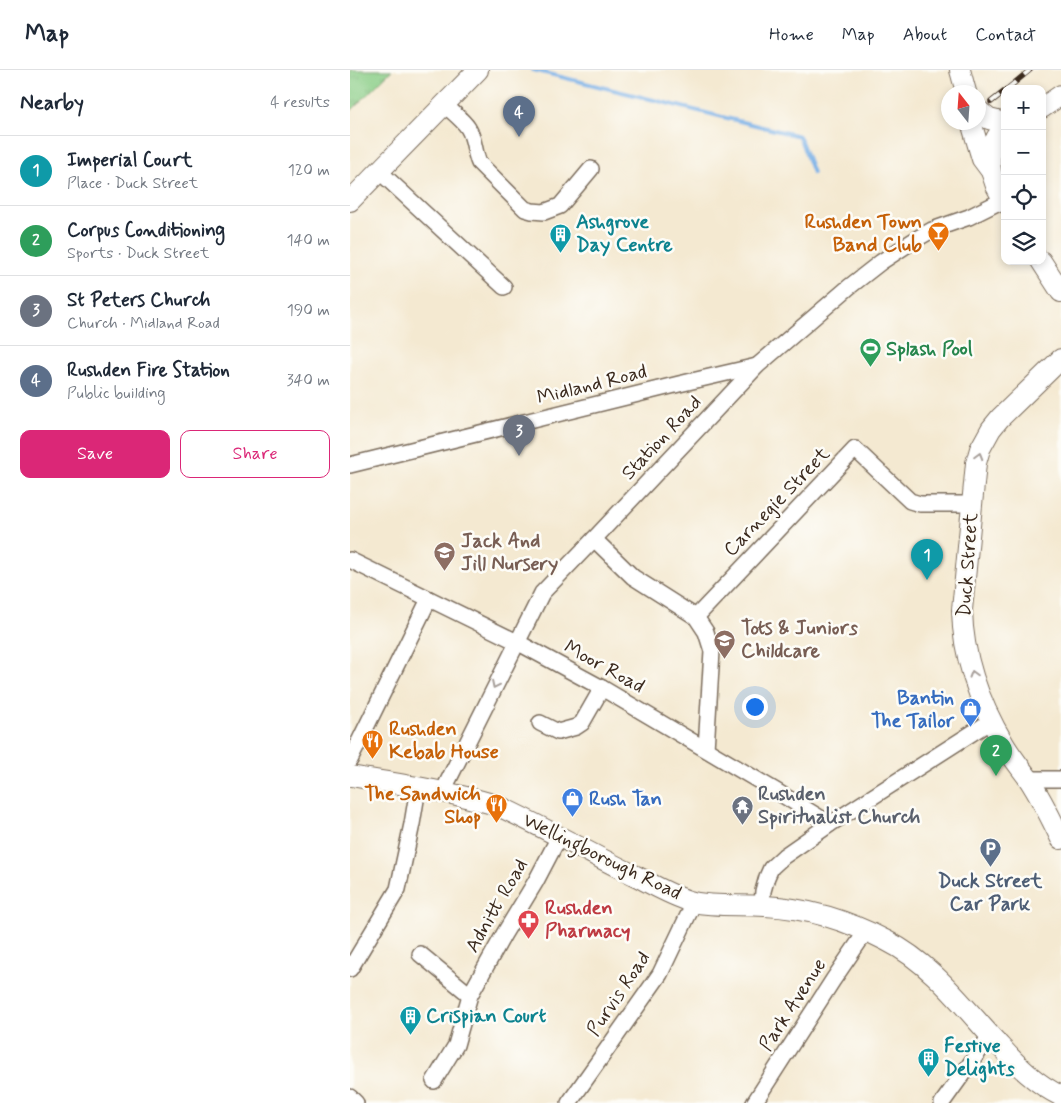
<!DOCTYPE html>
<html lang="en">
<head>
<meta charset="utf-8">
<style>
	:root { --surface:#fff; --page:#f2f2f3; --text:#1f2937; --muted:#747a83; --line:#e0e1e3; --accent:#db2777 }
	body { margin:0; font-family:Mynerve,sans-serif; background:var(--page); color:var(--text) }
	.controls { position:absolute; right:15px; top:15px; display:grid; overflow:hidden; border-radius:10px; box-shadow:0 2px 8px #0003 }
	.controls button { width:45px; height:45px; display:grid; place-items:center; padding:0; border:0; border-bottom:1px solid var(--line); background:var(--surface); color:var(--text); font:25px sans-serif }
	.compass { position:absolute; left:591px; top:15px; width:45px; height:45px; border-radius:50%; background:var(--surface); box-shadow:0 2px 8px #0003; rotate:343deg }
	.you { position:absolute; left:404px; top:636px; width:18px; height:18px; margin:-12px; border:4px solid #fff; border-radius:50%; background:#1a73e8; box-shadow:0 0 0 8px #1a73e833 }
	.badge { display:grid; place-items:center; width:32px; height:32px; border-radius:50%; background:var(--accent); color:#fff; font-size:16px; font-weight:700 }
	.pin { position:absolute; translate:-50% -41px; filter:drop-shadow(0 1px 2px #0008) }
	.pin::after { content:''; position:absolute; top:26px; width:18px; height:15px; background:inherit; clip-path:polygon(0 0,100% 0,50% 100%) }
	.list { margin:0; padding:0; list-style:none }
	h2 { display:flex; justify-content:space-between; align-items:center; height:65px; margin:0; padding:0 20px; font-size:21px }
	h2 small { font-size:16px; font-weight:400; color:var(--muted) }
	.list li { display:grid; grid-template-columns:32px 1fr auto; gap:15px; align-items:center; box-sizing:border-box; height:70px; padding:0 20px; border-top:1px solid var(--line) }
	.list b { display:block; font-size:19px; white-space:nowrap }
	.list p { margin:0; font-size:16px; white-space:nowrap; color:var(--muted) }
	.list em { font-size:16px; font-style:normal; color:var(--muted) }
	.actions { display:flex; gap:10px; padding:15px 20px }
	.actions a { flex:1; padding:11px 0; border:1px solid var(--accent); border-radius:10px; text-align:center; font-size:18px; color:var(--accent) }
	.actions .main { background:var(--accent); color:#fff }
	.icon { flex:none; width:28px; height:28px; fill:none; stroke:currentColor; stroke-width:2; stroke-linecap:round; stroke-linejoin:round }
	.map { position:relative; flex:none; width:711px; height:1033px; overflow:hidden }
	header { display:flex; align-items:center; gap:30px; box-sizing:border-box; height:70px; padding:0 25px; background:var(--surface); border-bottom:1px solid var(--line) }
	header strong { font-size:24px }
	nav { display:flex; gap:28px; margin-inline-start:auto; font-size:18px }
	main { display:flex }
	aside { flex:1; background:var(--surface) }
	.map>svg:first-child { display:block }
	.park { fill:url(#park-tufts); stroke:#627c52 }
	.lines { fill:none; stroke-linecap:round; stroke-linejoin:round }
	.stream { stroke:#76aee6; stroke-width:4 }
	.minor-casing { stroke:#7c6d5d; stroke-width:18 }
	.major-casing { stroke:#7c6d5d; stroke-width:22 }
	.minor { stroke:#fff; stroke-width:15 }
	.major { stroke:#fff; stroke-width:20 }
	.rail-casing { stroke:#3b2a1e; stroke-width:5.5 }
	.rail { stroke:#fdfcf7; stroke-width:4; stroke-dasharray:11; stroke-linecap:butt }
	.oneway { stroke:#a79f9a }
	.labels { text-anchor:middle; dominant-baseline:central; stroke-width:5; stroke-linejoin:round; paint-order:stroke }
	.culture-label { font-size:20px; font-weight:bold; fill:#0d838f; stroke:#fdfcf7; text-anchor:start }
	.food-label { font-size:20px; font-weight:bold; fill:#c56008; stroke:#fdfcf7; text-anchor:end }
	.leisure-label { font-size:20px; font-weight:bold; fill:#27864d; stroke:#fdfcf7; text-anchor:start }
	.street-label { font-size:20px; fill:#3b2a1e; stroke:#fdfcf7 }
	.education-label { font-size:20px; font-weight:bold; fill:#785e54; stroke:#fdfcf7; text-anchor:start }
	.shop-label { font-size:20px; font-weight:bold; fill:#366cbe; stroke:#fdfcf7; text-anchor:end }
	.worship-label { font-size:20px; font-weight:bold; fill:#5b616d; stroke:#fdfcf7; text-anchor:start }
	.service-label { font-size:20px; font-weight:bold; fill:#4e5e75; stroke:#fdfcf7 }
	.health-label { font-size:20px; font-weight:bold; fill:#be3a42; stroke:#fdfcf7; text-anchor:start }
</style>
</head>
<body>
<header>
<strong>Map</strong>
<nav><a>Home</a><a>Map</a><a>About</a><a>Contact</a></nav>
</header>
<main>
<aside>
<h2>Nearby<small>4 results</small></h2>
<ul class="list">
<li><span class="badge" style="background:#0f9aa8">1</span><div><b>Imperial Court</b><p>Place · Duck Street</p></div><em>120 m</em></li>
<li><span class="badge" style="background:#2e9e5b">2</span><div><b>Corpus Conditioning</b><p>Sports · Duck Street</p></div><em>140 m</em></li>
<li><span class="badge" style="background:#6b7280">3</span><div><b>St Peters Church</b><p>Church · Midland Road</p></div><em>190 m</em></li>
<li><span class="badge" style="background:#5c6f8a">4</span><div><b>Rushden Fire Station</b><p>Public building</p></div><em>340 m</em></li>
</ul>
<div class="actions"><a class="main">Save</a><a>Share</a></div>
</aside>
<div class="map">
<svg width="711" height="1033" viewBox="0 0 711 1033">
	<defs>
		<pattern id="park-tufts" width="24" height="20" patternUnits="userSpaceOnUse" patternTransform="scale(1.25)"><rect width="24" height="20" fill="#89cd86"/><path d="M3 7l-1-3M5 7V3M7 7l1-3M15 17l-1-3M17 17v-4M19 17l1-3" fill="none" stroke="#77b073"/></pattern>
	</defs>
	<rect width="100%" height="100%" fill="#fdfcf7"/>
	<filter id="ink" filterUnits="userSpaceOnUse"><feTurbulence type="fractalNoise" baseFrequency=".02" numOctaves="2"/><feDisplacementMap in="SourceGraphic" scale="10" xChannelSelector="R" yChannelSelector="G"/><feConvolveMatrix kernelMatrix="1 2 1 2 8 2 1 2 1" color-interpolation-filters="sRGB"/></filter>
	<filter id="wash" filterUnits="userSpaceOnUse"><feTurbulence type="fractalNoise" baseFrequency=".0096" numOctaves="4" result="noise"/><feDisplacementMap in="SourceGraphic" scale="20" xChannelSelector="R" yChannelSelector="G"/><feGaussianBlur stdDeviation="1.12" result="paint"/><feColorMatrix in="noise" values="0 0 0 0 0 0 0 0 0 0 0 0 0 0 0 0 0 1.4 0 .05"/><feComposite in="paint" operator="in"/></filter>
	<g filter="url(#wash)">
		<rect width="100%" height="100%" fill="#f4e9d1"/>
		<path class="park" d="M0 0H42L0 42Z"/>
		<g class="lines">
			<path class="stream" d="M183 0 449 66 463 103"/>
		</g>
	</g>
	<g filter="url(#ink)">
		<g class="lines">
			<defs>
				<g id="minor">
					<path d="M95 35C102 42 113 50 118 58 125 69 124 82 129 93L175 139 182 141 194 142 210 136 241 99"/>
					<path d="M29 101 154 217"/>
					<path d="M0 395 329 314 407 296"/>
					<path d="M244 469 283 507 346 547 356 562 362 581 356 679"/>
					<path d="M0 490 167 572 252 618 426 721 480 754"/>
					<path d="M346 547 505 379 560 431 570 434H622"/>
					<path d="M190 653 208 662 226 657 232 653 252 618"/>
					<path d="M0 690 79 529"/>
					<path d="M678 709H711"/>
					<path d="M95 723 97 713 192 523 244 469 407 296 499 217 531 192 563 171 582 160 619 147 653 130"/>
					<path d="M412 835 413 821 417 807 421 798 434 786 480 754 641 651"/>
					<path d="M70 884 120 925"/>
					<path d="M0 899 48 819 62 754 68 718"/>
					<path d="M84 1011 106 975 120 925 154 864 186 811 209 767"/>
					<path d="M0 1027 6 1033"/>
					<path d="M219 1033 310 904 341 839 342 832"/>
					<path d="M404 1033 483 910 517 860"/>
					<path d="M592 1033 635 973 641 966"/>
				</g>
				<g id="major">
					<path d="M610 0 616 22"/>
					<path d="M692 38 711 25"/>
					<path d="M628 40 639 49 655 53"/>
					<path d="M621 52 632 89 641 101 646 116 655 133"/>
					<path d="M641 101C639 81 642 71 655 56"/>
					<path d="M0 131 128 0"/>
					<path d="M691 191 711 222"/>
					<path d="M711 289 650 348 641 359 630 379 626 393 612 540C613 587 630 634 654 674 661 686 670 697 678 708 691 728 701 748 711 769"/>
					<path d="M0 706C49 714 99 721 146 735 194 757 240 784 288 807 305 816 324 827 343 832 366 837 391 834 415 836 458 838 499 851 537 871 583 894 615 939 650 976 668 996 686 1014 711 1026"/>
				</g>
			</defs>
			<use href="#minor" class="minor-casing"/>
			<use href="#major" class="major-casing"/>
			<use href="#minor" class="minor"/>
			<use href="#major" class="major"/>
			<defs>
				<g id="rail">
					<path d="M657 19 680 0"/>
					<path d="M641 32 655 21"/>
				</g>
			</defs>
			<use href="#rail" class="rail-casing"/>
			<use href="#rail" class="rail"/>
		</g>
		<defs><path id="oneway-chevron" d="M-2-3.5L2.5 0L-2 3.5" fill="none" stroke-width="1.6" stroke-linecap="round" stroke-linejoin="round" transform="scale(1.25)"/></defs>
		<g class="oneway">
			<use href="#oneway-chevron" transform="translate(629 386) rotate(-74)"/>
			<use href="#oneway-chevron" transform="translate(623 604) rotate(-106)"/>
			<use href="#oneway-chevron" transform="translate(145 615) rotate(116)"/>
		</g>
	</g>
	<defs>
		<symbol id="bar-pin" viewBox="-11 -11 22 30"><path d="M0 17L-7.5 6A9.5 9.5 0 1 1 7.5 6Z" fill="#e8710a" stroke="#fdfcf7"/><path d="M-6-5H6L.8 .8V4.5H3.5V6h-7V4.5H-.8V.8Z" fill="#fff"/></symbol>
		<symbol id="building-pin" viewBox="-11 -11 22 30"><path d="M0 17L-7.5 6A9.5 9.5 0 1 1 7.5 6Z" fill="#0f9aa8" stroke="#fdfcf7"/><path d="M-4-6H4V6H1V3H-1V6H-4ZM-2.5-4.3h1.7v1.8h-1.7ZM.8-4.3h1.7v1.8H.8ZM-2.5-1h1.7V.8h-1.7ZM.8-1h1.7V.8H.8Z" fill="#fff"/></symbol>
		<symbol id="stadium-pin" viewBox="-11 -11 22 30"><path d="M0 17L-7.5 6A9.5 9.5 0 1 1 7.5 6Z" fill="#2e9e5b" stroke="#fdfcf7"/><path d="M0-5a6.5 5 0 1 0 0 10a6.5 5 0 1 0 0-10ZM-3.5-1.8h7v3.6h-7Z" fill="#fff"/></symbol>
		<symbol id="school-pin" viewBox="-11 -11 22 30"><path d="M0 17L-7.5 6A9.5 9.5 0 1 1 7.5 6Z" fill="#8d6e63" stroke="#fdfcf7"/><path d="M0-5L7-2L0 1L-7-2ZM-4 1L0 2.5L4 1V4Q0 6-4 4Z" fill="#fff"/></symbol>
		<symbol id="shop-pin" viewBox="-11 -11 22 30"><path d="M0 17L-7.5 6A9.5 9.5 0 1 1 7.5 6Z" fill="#3f7fe0" stroke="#fdfcf7"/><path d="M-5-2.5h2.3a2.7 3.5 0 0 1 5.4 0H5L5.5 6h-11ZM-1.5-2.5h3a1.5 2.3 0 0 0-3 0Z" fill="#fff"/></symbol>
		<symbol id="restaurant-pin" viewBox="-11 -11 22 30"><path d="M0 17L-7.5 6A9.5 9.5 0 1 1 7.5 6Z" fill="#e8710a" stroke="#fdfcf7"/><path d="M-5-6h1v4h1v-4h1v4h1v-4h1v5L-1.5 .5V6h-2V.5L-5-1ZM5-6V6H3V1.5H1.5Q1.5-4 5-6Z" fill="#fff"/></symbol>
		<symbol id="temple-pin" viewBox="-11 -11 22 30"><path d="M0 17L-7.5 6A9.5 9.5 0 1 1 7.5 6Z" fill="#6b7280" stroke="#fdfcf7"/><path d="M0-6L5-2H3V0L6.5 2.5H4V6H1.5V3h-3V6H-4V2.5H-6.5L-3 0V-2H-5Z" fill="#fff"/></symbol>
		<symbol id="parking-pin" viewBox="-11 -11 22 30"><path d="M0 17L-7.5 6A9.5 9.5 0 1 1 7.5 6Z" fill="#5c6f8a" stroke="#fdfcf7"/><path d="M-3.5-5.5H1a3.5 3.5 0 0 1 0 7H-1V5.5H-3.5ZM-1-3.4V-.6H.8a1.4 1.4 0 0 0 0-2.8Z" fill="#fff"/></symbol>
		<symbol id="pharmacy-pin" viewBox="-11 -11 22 30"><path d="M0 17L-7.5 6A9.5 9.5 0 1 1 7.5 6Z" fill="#e0444e" stroke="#fdfcf7"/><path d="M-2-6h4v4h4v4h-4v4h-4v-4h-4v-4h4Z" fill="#fff"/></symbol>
	</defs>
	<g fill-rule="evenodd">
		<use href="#bar-pin" x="576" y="150" width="25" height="34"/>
		<use href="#building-pin" x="198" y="152" width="25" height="34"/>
		<use href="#stadium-pin" x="508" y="266" width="25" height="34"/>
		<use href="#school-pin" x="82" y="470" width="25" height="34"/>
		<use href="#school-pin" x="362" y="558" width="25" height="34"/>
		<use href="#shop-pin" x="608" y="626" width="25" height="34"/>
		<use href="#restaurant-pin" x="10" y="658" width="25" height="34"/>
		<use href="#shop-pin" x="210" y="716" width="25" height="34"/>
		<use href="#restaurant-pin" x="134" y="722" width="25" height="34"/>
		<use href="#temple-pin" x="380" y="724" width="25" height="34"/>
		<use href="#parking-pin" x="628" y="766" width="25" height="34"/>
		<use href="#pharmacy-pin" x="166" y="838" width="25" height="34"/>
		<use href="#building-pin" x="48" y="934" width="25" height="34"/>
		<use href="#building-pin" x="566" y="976" width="25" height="34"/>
	</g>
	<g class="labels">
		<g class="culture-label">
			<text x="226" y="152">Ashgrove<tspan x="226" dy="23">Day Centre</tspan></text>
			<text x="76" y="946">Crispian Court</text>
			<text x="594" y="976">Festive<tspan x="594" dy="23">Delights</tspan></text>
		</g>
		<g class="food-label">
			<text x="572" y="152">Rushden Town<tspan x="572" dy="23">Band Club</tspan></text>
			<text x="39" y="659" text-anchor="start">Rushden<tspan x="39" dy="23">Kebab House</tspan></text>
			<text x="131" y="724">The Sandwich<tspan x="131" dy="23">Shop</tspan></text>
		</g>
		<g class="leisure-label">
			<text x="536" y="279">Splash Pool</text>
		</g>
		<g class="street-label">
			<text transform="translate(242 315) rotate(-14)">Midland Road</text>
			<text transform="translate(312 368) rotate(-47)">Station Road</text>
			<text transform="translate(427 432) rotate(-46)">Carnegie Street</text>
			<text transform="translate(618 495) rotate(-86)">Duck Street</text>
			<text transform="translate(254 597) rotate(29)">Moor Road</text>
			<text transform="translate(252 787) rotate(26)">Wellingborough Road</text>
			<text transform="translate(147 836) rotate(-60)">Adnitt Road</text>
			<text transform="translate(269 924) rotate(-56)">Purvis Road</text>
			<text transform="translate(443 935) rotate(-57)">Park Avenue</text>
		</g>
		<g class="education-label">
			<text x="111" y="471">Jack And<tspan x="111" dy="23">Jill Nursery</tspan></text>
			<text x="391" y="558">Tots &amp; Juniors<tspan x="391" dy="23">Childcare</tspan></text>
		</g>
		<g class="shop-label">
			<text x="604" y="628">Bantin<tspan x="604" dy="23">The Tailor</tspan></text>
			<text x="239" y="729" text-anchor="start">Rush Tan</text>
		</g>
		<g class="worship-label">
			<text x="408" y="724">Rushden<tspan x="408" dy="23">Spiritualist Church</tspan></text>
		</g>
		<g class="service-label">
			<text x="640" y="811">Duck Street<tspan x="640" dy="23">Car Park</tspan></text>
		</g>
		<g class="health-label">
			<text x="195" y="838">Rushden<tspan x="195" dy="23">Pharmacy</tspan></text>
		</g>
	</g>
</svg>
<div class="controls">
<button>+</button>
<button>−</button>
<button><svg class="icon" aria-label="locate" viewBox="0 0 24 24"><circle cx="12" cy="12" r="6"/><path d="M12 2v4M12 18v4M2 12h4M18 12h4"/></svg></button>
<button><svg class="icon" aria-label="layers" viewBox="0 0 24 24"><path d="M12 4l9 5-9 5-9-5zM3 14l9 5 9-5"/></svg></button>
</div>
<svg class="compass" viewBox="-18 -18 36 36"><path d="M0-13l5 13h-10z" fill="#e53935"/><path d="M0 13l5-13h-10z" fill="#747a83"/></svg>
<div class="you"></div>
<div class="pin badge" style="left:577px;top:510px;background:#0f9aa8">1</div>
<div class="pin badge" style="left:646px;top:706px;background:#2e9e5b">2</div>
<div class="pin badge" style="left:169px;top:386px;background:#6b7280">3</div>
<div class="pin badge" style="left:169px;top:67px;background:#5c6f8a">4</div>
</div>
</main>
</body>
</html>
